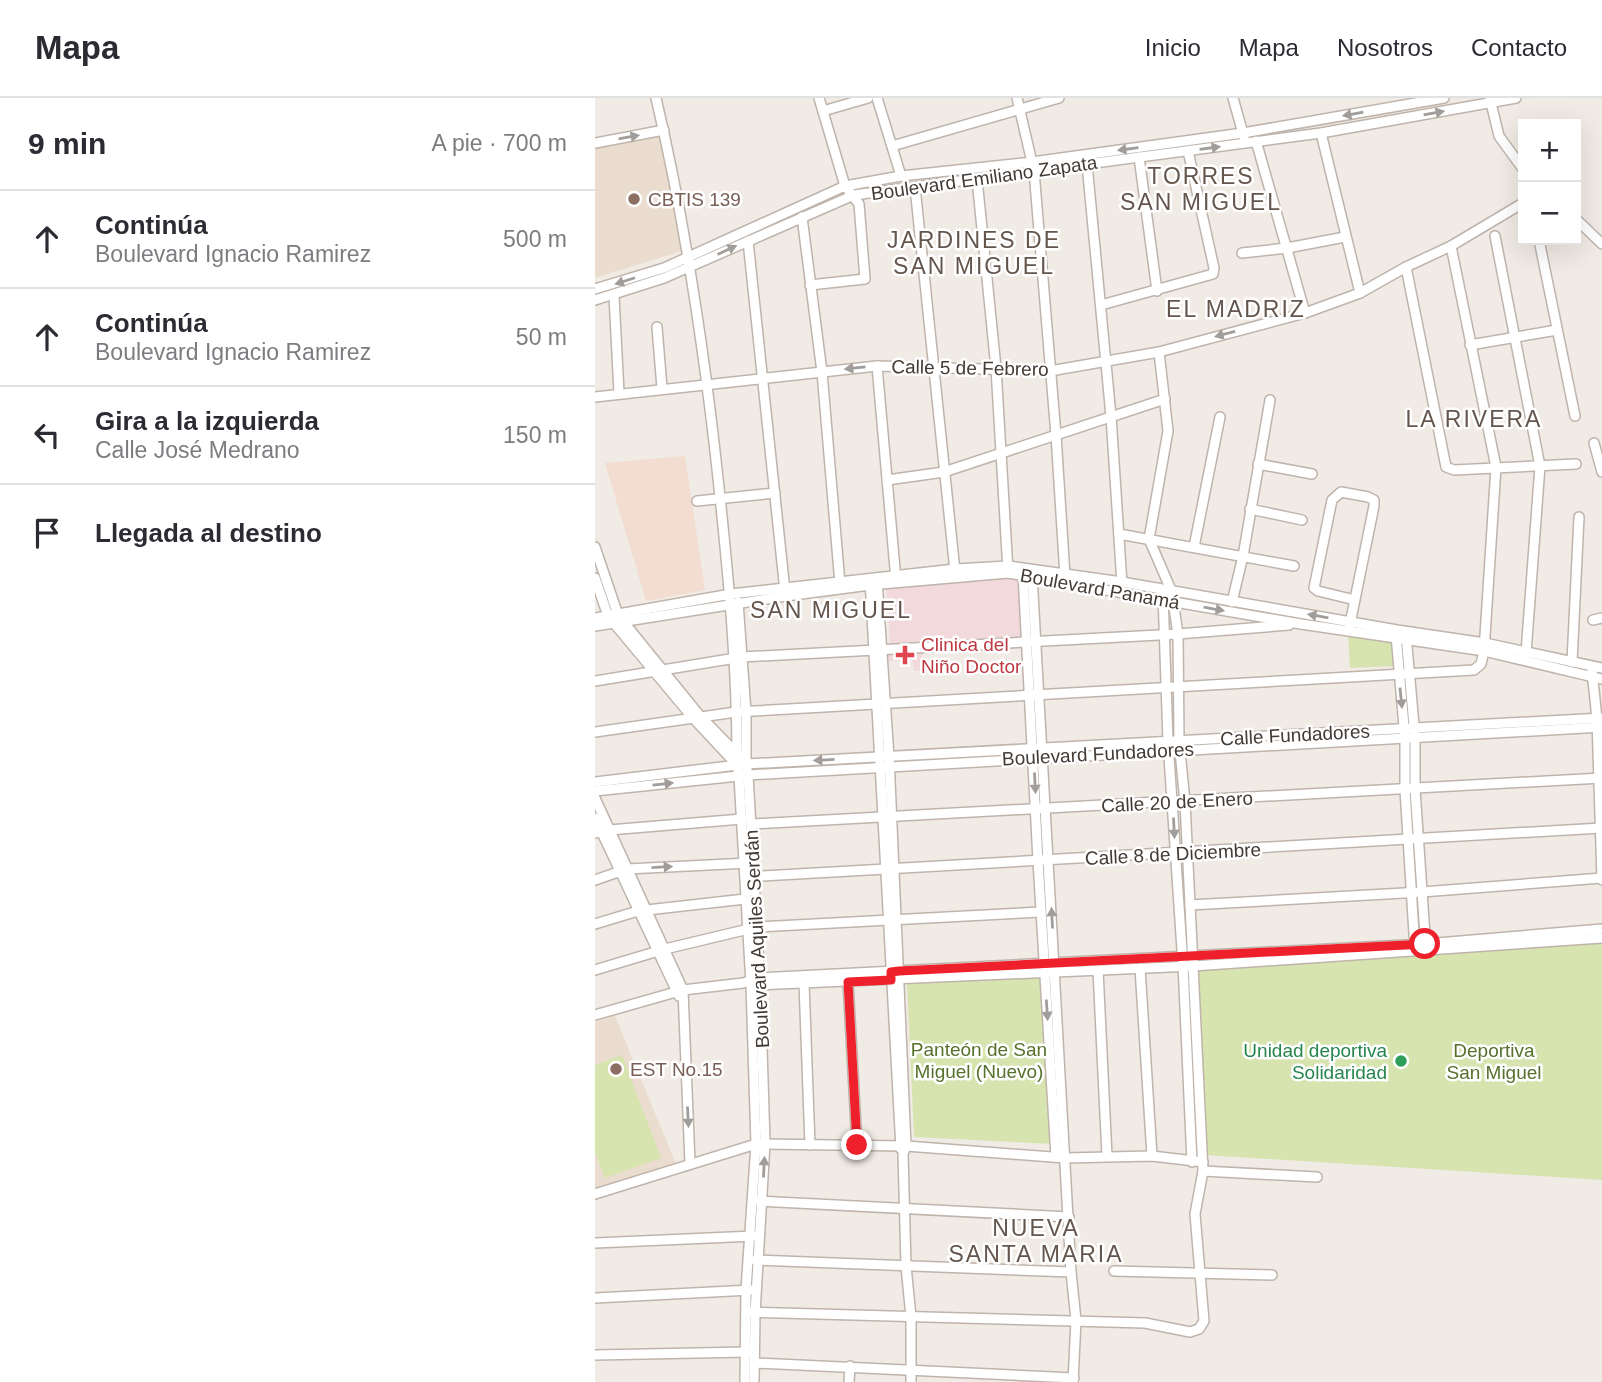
<!DOCTYPE html>
<html lang="es">
<head>
<meta charset="utf-8">
<style>
	:root { --surface:#fff; --page:#f2f2f3; --text:#2b2b33; --muted:#7c7c81; --line:#e1e1e2 }
	body { margin:0; font-family:Helvetica,sans-serif; background:var(--page); color:var(--text) }
	.controls { position:absolute; right:21px; top:21px; display:grid; overflow:hidden; border-radius:0px; box-shadow:0 7px 28px #0002 }
	.controls button { width:63px; height:63px; display:grid; place-items:center; padding:0; border:0; border-bottom:2px solid var(--line); background:var(--surface); color:var(--text); font:35px sans-serif }
	.stop { position:absolute; width:21px; height:21px; margin:-16px; border:5px solid #ed202c; border-radius:50%; background:#fff }
	.stop.end { background:#ed202c; border-color:#fff; box-shadow:0 2px 7px #0008 }
	.list { margin:0; padding:0; list-style:none }
	h2 { display:flex; justify-content:space-between; align-items:center; height:91px; margin:0; padding:0 28px; font-size:30px }
	h2 small { font-size:23px; font-weight:400; color:var(--muted) }
	.list li { display:grid; grid-template-columns:46px 1fr auto; gap:21px; align-items:center; box-sizing:border-box; height:98px; padding:0 28px; border-top:2px solid var(--line) }
	.list b { display:block; font-size:26px; white-space:nowrap }
	.list p { margin:0; font-size:23px; white-space:nowrap; color:var(--muted) }
	.list em { font-size:23px; font-style:normal; color:var(--muted) }
	.icon { flex:none; width:38px; height:38px; fill:none; stroke:currentColor; stroke-width:2; stroke-linecap:round; stroke-linejoin:round }
	.map { position:relative; flex:none; width:1007px; height:1284px; overflow:hidden }
	header { display:flex; align-items:center; gap:42px; box-sizing:border-box; height:98px; padding:0 35px; background:var(--surface); border-bottom:2px solid var(--line) }
	header strong { font-size:33px }
	nav { display:flex; gap:38px; margin-inline-start:auto; font-size:24px }
	main { display:flex }
	aside { flex:1; background:var(--surface) }
	.map>svg:first-child { display:block }
	.commercial { fill:#f3ddd1 }
	.education { fill:#eaddcf }
	.medical { fill:#f2d9db }
	.green { fill:#d7e4b0 }
	.lines { fill:none; stroke-linecap:round; stroke-linejoin:round }
	.minor-casing { stroke:#bfb4ab; stroke-width:12 }
	.minor { stroke:#fff; stroke-width:9 }
	.oneway { fill:#a19d9a }
	.route { stroke:#ed202c; stroke-width:9 }
	.education-dot { fill:#8d6e63; stroke:#fff; stroke-width:2.5 }
	.health-dot { fill:#e0444e; stroke:#fff; stroke-width:2.5 }
	.leisure-dot { fill:#2e9e5b; stroke:#fff; stroke-width:2.5 }
	.labels { text-anchor:middle; dominant-baseline:central; stroke-width:5; stroke-linejoin:round; paint-order:stroke }
	.street-label { font-size:19px; fill:#433b35; stroke:#fff }
	.education-label { font-size:19px; fill:#785e54; stroke:#fff; text-anchor:start }
	.health-label { font-size:19px; fill:#be3a42; stroke:#fff; text-anchor:start }
	.park-label { font-size:19px; fill:#55712c; stroke:#fff }
	.leisure-label { font-size:19px; fill:#27864d; stroke:#fff; text-anchor:end }
	.quarter-label { font-size:23px; letter-spacing:2px; fill:#65564d; stroke:#fff }
</style>
</head>
<body>
<header>
<strong>Mapa</strong>
<nav><a>Inicio</a><a>Mapa</a><a>Nosotros</a><a>Contacto</a></nav>
</header>
<main>
<aside>
<h2>9 min<small>A pie · 700 m</small></h2>
<ul class="list">
<li><svg class="icon" aria-label="ahead" viewBox="0 0 24 24"><path d="M12 20V5M6 11l6-6 6 6"/></svg><div><b>Continúa</b><p>Boulevard Ignacio Ramirez</p></div><em>500 m</em></li>
<li><svg class="icon" aria-label="ahead" viewBox="0 0 24 24"><path d="M12 20V5M6 11l6-6 6 6"/></svg><div><b>Continúa</b><p>Boulevard Ignacio Ramirez</p></div><em>50 m</em></li>
<li><svg class="icon" aria-label="left" viewBox="0 0 24 24"><path d="M17 20v-9H6M10 6l-5 5 5 5"/></svg><div><b>Gira a la izquierda</b><p>Calle José Medrano</p></div><em>150 m</em></li>
<li><svg class="icon" aria-label="arrive" viewBox="0 0 24 24"><path d="M6 21V4h12l-3 4 3 4H6"/></svg><div><b>Llegada al destino</b></div></li>
</ul>
</aside>
<div class="map">
<svg width="1007" height="1284" viewBox="0 0 1007 1284">
	<rect width="100%" height="100%" fill="#f1ebe5"/>
	<path class="commercial" d="M90 358 110 492 51 503 10 365Z"/>
	<g class="education">
		<path d="M68 36 87 153 0 180V50Z"/>
		<path d="M20 918 81 1066 0 1091V924Z"/>
	</g>
	<g class="medical">
		<path d="M406 477 427 479 431 538 295 545 291 488Z"/>
		<path d="M327 549 328 573H319L317 562 293 563V551Z"/>
	</g>
	<g class="green">
		<path d="M753 535 798 542 800 568 755 570Z"/>
		<path d="M1007 844V1082L610 1057 599 868Z"/>
		<path d="M448 876 458 1046 319 1039 312 885Z"/>
		<path d="M27 957 66 1060 10 1080 0 1055V967Z"/>
	</g>
	<g class="lines">
		<defs>
			<g id="minor">
				<path d="M61 0C92 132 111 264 125 399 134 485 142 571 142 658"/>
				<path d="M282 0 306 78"/>
				<path d="M422 0 439 73 461 337 470 478"/>
				<path d="M638 0 649 39"/>
				<path d="M895 1 904 38 928 71"/>
				<path d="M228 13 273 0"/>
				<path d="M726 35 765 195"/>
				<path d="M661 43 710 215"/>
				<path d="M0 45 69 32"/>
				<path d="M297 48 464 0"/>
				<path d="M544 59 562 193"/>
				<path d="M492 66 516 318 527 486"/>
				<path d="M382 81 401 270 413 473"/>
				<path d="M320 89 360 473"/>
				<path d="M207 119 227 274 245 486"/>
				<path d="M981 121 1007 146"/>
				<path d="M900 138 945 368 931 555"/>
				<path d="M944 142 980 318"/>
				<path d="M153 143 190 493"/>
				<path d="M647 155 692 150 750 139"/>
				<path d="M811 169 851 369 859 372 981 366"/>
				<path d="M215 187 270 181 264 106 250 88 224 0"/>
				<path d="M0 191 69 170 250 88 306 78 437 64 648 35 849 0"/>
				<path d="M19 198 24 295"/>
				<path d="M0 202 69 180 259 97 726 35 921 0"/>
				<path d="M506 207 618 176 619 170 593 53"/>
				<path d="M62 229 67 290"/>
				<path d="M875 247 962 232"/>
				<path d="M282 268 301 482"/>
				<path d="M0 299 282 268 455 273 564 254 710 215 765 195 811 169 856 148 928 105"/>
				<path d="M999 345 1007 374"/>
				<path d="M663 366 717 376"/>
				<path d="M292 382 349 374 570 301"/>
				<path d="M102 403 180 395"/>
				<path d="M655 411 707 422"/>
				<path d="M524 436 699 468"/>
				<path d="M0 449 23 517 105 618 143 657 151 666 153 677 165 887 170 1045 160 1215 159 1284"/>
				<path d="M599 449 625 319"/>
				<path d="M428 476 443 763 461 1059"/>
				<path d="M437 477 476 1174 481 1222 478 1284"/>
				<path d="M0 480 13 518 98 620 142 667 144 678 156 887 161 1046 151 1192 150 1284"/>
				<path d="M275 481 306 1051"/>
				<path d="M282 482 294 659 311 1048 308 1056 311 1168 316 1219V1284"/>
				<path d="M568 496 573 644 588 867 597 1064"/>
				<path d="M143 504 151 614V666"/>
				<path d="M637 504 648 458 675 302"/>
				<path d="M0 520 136 496 360 471 413 468 527 484 802 532 890 545 1007 570"/>
				<path d="M998 522 1007 520"/>
				<path d="M755 526 779 408V402L773 399 746 394 737 402 719 490 723 493 760 502"/>
				<path d="M0 528 191 498 275 487 413 475 706 526 889 553 1007 581"/>
				<path d="M801 537 810 640V692L820 852"/>
				<path d="M811 537 820 639V691L831 852"/>
				<path d="M977 564 984 419"/>
				<path d="M997 573 1002 621 1007 782"/>
				<path d="M0 583 147 559 583 536 694 527"/>
				<path d="M0 634 141 614 879 572 886 566 889 553 901 369 856 148"/>
				<path d="M0 684 151 666 1007 620"/>
				<path d="M0 693 153 677 1007 629"/>
				<path d="M0 700 88 892 95 1065"/>
				<path d="M0 720 84 898"/>
				<path d="M157 726 1007 680"/>
				<path d="M0 735 14 732 147 721"/>
				<path d="M150 779 1007 730"/>
				<path d="M0 782 32 771 154 765"/>
				<path d="M595 807 827 794 1007 780"/>
				<path d="M0 826 43 813 150 801"/>
				<path d="M545 870 557 1058"/>
				<path d="M0 872 70 851 162 829 446 814"/>
				<path d="M503 872 512 1058"/>
				<path d="M253 884 262 1047"/>
				<path d="M209 885 215 1047"/>
				<path d="M160 887 598 868 1007 840"/>
				<path d="M0 917 88 892 148 885 164 880 830 846 1007 831"/>
				<path d="M608 1073 722 1079"/>
				<path d="M0 1096 161 1046 311 1048 470 1060 557 1058 608 1064"/>
				<path d="M164 1103 474 1119"/>
				<path d="M0 1145 159 1138"/>
				<path d="M160 1162 476 1174"/>
				<path d="M519 1173 677 1177"/>
				<path d="M0 1200 156 1192"/>
				<path d="M151 1214 550 1225 595 1234 604 1231 609 1223 600 1116 608 1073 590 704 584 643 583 536 578 503 576 492 554 441 573 333 564 254"/>
				<path d="M0 1257 152 1254"/>
				<path d="M160 1265 479 1280"/>
				<path d="M254 1284 255 1268"/>
			</g>
		</defs>
		<use href="#minor" class="minor-casing"/>
		<use href="#minor" class="minor"/>
	</g>
	<defs><path id="oneway-solid" d="M-6-.8H1V-3.2L6.5 0L1 3.2V.8H-6Z" transform="scale(1.75)"/></defs>
	<g class="oneway">
		<use href="#oneway-solid" transform="translate(839 15) rotate(-10)"/>
		<use href="#oneway-solid" transform="translate(758 16) rotate(170)"/>
		<use href="#oneway-solid" transform="translate(34 39) rotate(-10)"/>
		<use href="#oneway-solid" transform="translate(615 50) rotate(-8)"/>
		<use href="#oneway-solid" transform="translate(533 51) rotate(172)"/>
		<use href="#oneway-solid" transform="translate(132 152) rotate(-25)"/>
		<use href="#oneway-solid" transform="translate(30 183) rotate(162)"/>
		<use href="#oneway-solid" transform="translate(630 236) rotate(165)"/>
		<use href="#oneway-solid" transform="translate(260 270) rotate(174)"/>
		<use href="#oneway-solid" transform="translate(619 511) rotate(10)"/>
		<use href="#oneway-solid" transform="translate(723 518) rotate(-170)"/>
		<use href="#oneway-solid" transform="translate(806 600) rotate(84)"/>
		<use href="#oneway-solid" transform="translate(229 662) rotate(177)"/>
		<use href="#oneway-solid" transform="translate(440 685) rotate(87)"/>
		<use href="#oneway-solid" transform="translate(68 686) rotate(-6)"/>
		<use href="#oneway-solid" transform="translate(579 730) rotate(87)"/>
		<use href="#oneway-solid" transform="translate(67 769) rotate(-3)"/>
		<use href="#oneway-solid" transform="translate(457 820) rotate(-93)"/>
		<use href="#oneway-solid" transform="translate(452 912) rotate(86)"/>
		<use href="#oneway-solid" transform="translate(93 1019) rotate(87)"/>
		<use href="#oneway-solid" transform="translate(169 1069) rotate(-87)"/>
	</g>
	<g class="lines">
		<path class="route" d="M262 1047 253 884 296 882V874L304 873 830 846"/>
	</g>
	<g class="education-dot">
		<circle cx="39" cy="101" r="7"/>
		<circle cx="21" cy="971" r="7"/>
	</g>
	<path class="health-dot" d="M306.5 546.5h7v7h7v7h-7v7h-7v-7h-7v-7h7z"/>
	<circle class="leisure-dot" cx="806" cy="963" r="7"/>
	<g class="labels">
		<g class="street-label">
			<text transform="translate(389 80) rotate(-8)">Boulevard Emiliano Zapata</text>
			<text transform="translate(375 270) rotate(1)">Calle 5 de Febrero</text>
			<text transform="translate(505 491) rotate(10)">Boulevard Panamá</text>
			<text transform="translate(700 637) rotate(-3)">Calle Fundadores</text>
			<text transform="translate(503 656) rotate(-3)">Boulevard Fundadores</text>
			<text transform="translate(582 704) rotate(-3)">Calle 20 de Enero</text>
			<text transform="translate(578 756) rotate(-3)">Calle 8 de Diciembre</text>
			<text transform="translate(162 841) rotate(-93)">Boulevard Aquiles Serdán</text>
		</g>
		<g class="education-label">
			<text x="53" y="101">CBTIS 139</text>
			<text x="35" y="971">EST No.15</text>
		</g>
		<g class="health-label">
			<text x="326" y="546">Clinica del<tspan x="326" dy="22">Niño Doctor</tspan></text>
		</g>
		<g class="park-label">
			<text x="384" y="951">Panteón de San<tspan x="384" dy="22">Miguel (Nuevo)</tspan></text>
			<text x="899" y="952">Deportiva<tspan x="899" dy="22">San Miguel</tspan></text>
		</g>
		<g class="leisure-label">
			<text x="792" y="952">Unidad deportiva<tspan x="792" dy="22">Solidaridad</tspan></text>
		</g>
		<g class="quarter-label">
			<text x="606" y="78">TORRES<tspan x="606" dy="26">SAN MIGUEL</tspan></text>
			<text x="379" y="142">JARDINES DE<tspan x="379" dy="26">SAN MIGUEL</tspan></text>
			<text x="641" y="211">EL MADRIZ</text>
			<text x="879" y="321">LA RIVERA</text>
			<text x="236" y="512">SAN MIGUEL</text>
			<text x="441" y="1130">NUEVA<tspan x="441" dy="26">SANTA MARIA</tspan></text>
		</g>
	</g>
</svg>
<div class="controls">
<button>+</button>
<button>−</button>
</div>
<div class="stop" style="left:830px;top:846px"></div>
<div class="stop end" style="left:262px;top:1047px"></div>
</div>
</main>
</body>
</html>
